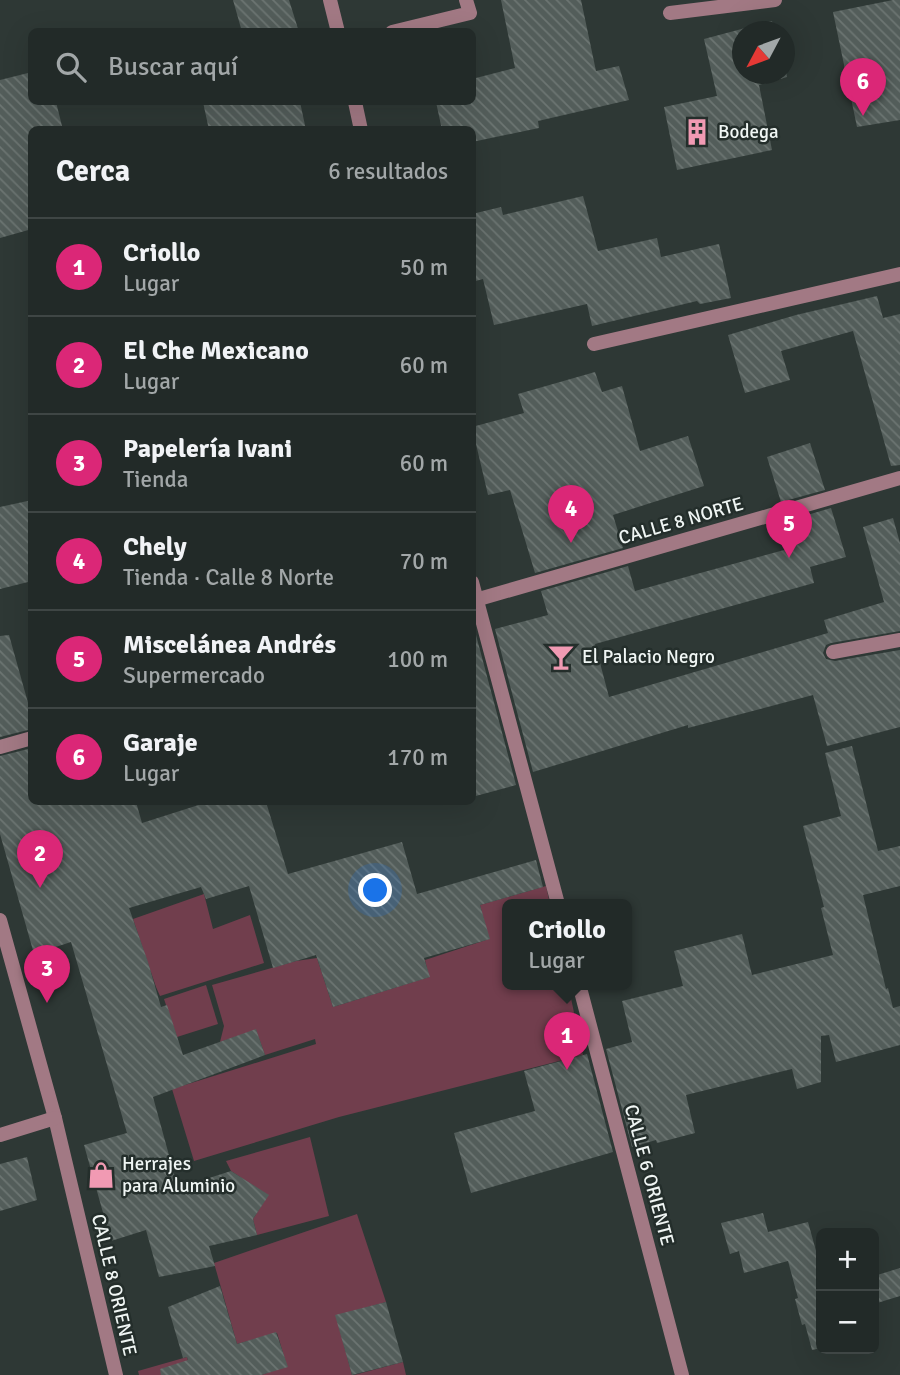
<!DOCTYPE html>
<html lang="es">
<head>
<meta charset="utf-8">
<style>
	:root { --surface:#222a28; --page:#2a3230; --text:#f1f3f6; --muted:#a2a7a8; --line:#3f4645; --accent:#db2777 }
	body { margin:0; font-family:Signika,sans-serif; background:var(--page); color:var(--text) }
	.controls { position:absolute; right:21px; bottom:21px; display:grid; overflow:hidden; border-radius:10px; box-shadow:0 7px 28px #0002 }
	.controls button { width:63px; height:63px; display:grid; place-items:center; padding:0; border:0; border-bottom:2px solid var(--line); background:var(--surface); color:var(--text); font:35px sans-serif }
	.compass { position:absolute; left:732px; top:21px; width:63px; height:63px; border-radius:50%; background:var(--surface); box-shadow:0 7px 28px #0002; rotate:229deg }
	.you { position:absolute; left:376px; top:891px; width:24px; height:24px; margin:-18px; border:5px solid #fff; border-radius:50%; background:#1a73e8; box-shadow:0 0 0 10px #1a73e833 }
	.badge { display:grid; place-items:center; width:46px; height:46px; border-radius:50%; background:var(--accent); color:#fff; font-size:23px; font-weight:700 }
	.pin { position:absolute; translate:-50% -58px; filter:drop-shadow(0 2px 4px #0008) }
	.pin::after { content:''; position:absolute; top:37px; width:24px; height:21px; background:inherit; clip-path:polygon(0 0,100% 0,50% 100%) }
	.popup { position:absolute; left:502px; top:899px; width:130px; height:91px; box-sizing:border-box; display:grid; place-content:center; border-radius:10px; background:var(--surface); filter:drop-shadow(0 2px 5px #0005); font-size:23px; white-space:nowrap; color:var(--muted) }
	.popup b { font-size:26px; color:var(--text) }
	.popup::after { content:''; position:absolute; left:50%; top:100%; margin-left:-14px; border:14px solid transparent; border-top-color:var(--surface) }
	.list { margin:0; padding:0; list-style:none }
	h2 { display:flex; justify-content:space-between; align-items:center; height:91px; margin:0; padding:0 28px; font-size:30px }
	h2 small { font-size:23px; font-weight:400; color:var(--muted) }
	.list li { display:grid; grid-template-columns:46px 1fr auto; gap:21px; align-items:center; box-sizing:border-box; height:98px; padding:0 28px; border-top:2px solid var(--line) }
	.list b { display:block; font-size:26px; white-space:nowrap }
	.list p { margin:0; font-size:23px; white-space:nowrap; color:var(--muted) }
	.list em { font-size:23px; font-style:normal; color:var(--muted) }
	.icon { flex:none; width:38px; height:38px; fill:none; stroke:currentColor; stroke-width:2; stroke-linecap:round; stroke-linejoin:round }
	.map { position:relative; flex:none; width:900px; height:1375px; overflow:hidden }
	.search { position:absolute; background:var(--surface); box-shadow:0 7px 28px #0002; left:28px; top:28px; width:448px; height:77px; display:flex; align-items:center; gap:18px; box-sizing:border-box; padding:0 24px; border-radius:10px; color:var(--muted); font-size:26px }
	.panel { position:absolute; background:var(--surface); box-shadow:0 7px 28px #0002; left:28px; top:126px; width:448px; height:679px; border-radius:10px }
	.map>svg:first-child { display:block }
	.grass { fill:#713e4d }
	.building { fill:url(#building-back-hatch) }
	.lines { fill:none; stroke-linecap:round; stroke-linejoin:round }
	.service { stroke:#a27984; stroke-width:14 }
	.minor { stroke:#a27984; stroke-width:14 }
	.labels { text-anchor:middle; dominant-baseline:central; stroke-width:5; stroke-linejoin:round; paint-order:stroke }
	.poi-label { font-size:19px; fill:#f0f6f4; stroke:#242e2b; text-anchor:start }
	.street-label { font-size:19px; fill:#f0f6f4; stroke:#242e2b }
</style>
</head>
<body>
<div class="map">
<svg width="900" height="1375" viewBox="0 0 900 1375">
	<defs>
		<pattern id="building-back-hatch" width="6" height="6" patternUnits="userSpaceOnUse" patternTransform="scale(1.75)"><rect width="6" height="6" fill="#535d5a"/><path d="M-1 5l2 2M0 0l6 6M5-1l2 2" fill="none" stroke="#6c7572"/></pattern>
	</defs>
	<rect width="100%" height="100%" fill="#2e3835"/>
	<g class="grass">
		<path d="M546 886 550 904H508V984H568L583 1055 339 1117 194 1161 172 1089 316 1044 315 1039 265 1055 256 1030 220 1042 224 1026 212 985 296 961 317 958 333 1007 429 977 425 960 489 939 480 905Z"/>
		<path d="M204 894 213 929 250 915 264 963 160 996 156 987 133 919Z"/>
		<path d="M206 985 218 1024 177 1037 164 999Z"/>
		<path d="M310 1137 329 1216 257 1235 253 1219 268 1195 231 1171 226 1161Z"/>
		<path d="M357 1214 386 1302 336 1316 352 1375H261L287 1366 277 1333 237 1344 214 1263Z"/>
		<path d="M187 1357 192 1375H139L138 1371Z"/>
		<path d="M403 1362 406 1375H354Z"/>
	</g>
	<g class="building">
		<path d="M233 0H289L299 32H242Z"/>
		<path d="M501 0H581L596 71 619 66 629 100 538 121 539 128 472 142V130H442L436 102H472V79L515 68Z"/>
		<path d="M893 0H900V120L857 127 833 12Z"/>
		<path d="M772 21 775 32H743V74H785V66L787 77 759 85 772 150 677 170 664 107 717 96 704 39Z"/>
		<path d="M32 72V102H56L63 130H32V229L0 238V80Z"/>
		<path d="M203 102H300L306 130H209Z"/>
		<path d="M583 196 598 251 657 238 661 257 719 244 731 298 700 304 697 301 592 326 587 304 494 325 483 279 472 282V214L501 207 503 215Z"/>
		<path d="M877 296 883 318 900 314V465L891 466 853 331 781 351 790 380 745 393 728 335 796 315Z"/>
		<path d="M595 372 602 392 622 386 640 451 688 436 704 486 613 515 623 548 535 573 510 490 488 495 472 427 524 413 518 394Z"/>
		<path d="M810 443 825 490 781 502 767 457Z"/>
		<path d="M32 500V581L0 589V507Z"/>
		<path d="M831 508 846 557 810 567 814 583 595 644 609 697 828 633 824 620 884 602 863 527 893 518 900 543V631L831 643 826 645 823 653 826 659 835 661 900 650V727L827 746 813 695 688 728V725L533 772 495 629 548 615 541 591 628 566 635 591 795 547 787 521Z"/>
		<path d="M9 635 32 717V729L0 737V636Z"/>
		<path d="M476 635 516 785 472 797V636Z"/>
		<path d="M852 746 878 851 900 846V886L863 895 886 989 888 988 893 1008 900 1006V1045L836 1062 829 1035 821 1036V1082L797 1089 792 1069 686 1095 695 1133 657 1143 656 1140 632 1147 606 1049 632 1042 622 1001 683 986 674 951 742 934 752 975 833 955 821 908 824 907 803 826 841 816 825 753Z"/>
		<path d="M32 748V802H136L142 823 208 802H266L288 874 402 842 417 894 536 860 543 887 480 905 490 939 424 958 430 977 333 1007 316 955 273 968 249 886 206 899 201 887 129 908 148 962 161 1007 167 1005 183 1055 256 1029 265 1055 153 1097 178 1188 231 1171 269 1195 253 1219 257 1235 209 1246 215 1266 159 1277 146 1230 111 1241 84 1145 127 1133 71 942 34 954 0 834V756Z"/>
		<path d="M587 1054 613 1152 471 1193 454 1133 535 1111 524 1071Z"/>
		<path d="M27 1157 37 1200 0 1211V1164Z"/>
		<path d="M763 1213 768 1232 808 1222 821 1269V1348L812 1350 805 1324 802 1325 795 1299 798 1298 788 1261 744 1273 739 1251 730 1254 721 1223Z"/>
		<path d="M900 1268V1296L874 1304V1276Z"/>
		<path d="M220 1286 237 1344 276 1332 288 1367 261 1375H161L160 1369 188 1360 187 1357 183 1358 168 1307Z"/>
		<path d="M386 1302 403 1362 352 1375 335 1315Z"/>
	</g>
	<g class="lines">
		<g class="service">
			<path d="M392 32 470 13 466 0"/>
			<path d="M833 652 900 640"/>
		</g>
		<g class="minor">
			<path d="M330 0 338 32"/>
			<path d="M670 13 775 0"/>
			<path d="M355 102 361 130"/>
			<path d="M594 344 900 274"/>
			<path d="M472 582 558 904"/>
			<path d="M472 601 900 478"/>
			<path d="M0 747 32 738"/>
			<path d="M0 920 55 1118 116 1375"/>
			<path d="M579 984 682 1375"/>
			<path d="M0 1135 55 1118"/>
		</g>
	</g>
	<defs>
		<symbol id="building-bare" viewBox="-9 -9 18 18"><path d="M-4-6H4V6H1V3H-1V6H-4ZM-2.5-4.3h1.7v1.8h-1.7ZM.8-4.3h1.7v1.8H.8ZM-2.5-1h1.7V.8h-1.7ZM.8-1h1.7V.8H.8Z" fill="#f19ab3" stroke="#242e2b" stroke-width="2.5" paint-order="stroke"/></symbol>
		<symbol id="bar-bare" viewBox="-9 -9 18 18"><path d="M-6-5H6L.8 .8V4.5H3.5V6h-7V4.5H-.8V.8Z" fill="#f19ab3" stroke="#242e2b" stroke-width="2.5" paint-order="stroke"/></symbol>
		<symbol id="shop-bare" viewBox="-9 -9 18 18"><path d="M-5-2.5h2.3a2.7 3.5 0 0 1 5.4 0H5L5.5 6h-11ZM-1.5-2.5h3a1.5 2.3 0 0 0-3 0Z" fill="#f19ab3" stroke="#242e2b" stroke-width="2.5" paint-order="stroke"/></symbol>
	</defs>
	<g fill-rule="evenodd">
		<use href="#building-bare" x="678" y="113" width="38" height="38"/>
		<use href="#bar-bare" x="542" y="638" width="38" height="38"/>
		<use href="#shop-bare" x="82" y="1156" width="38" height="38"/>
	</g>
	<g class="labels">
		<g class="poi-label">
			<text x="718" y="132">Bodega</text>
			<text x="582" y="657">El Palacio Negro</text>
			<text x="122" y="1164">Herrajes<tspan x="122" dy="22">para Aluminio</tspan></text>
		</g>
		<g class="street-label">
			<text transform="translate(681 521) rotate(-16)">CALLE 8 NORTE</text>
			<text transform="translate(649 1175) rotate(75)">CALLE 6 ORIENTE</text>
			<text transform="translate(114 1285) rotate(77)">CALLE 8 ORIENTE</text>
		</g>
	</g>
</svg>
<div class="controls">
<button>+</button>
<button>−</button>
</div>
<svg class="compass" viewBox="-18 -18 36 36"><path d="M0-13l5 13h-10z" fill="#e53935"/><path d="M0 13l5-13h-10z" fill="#a2a7a8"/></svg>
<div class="you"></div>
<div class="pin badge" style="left:567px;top:1070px">1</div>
<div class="popup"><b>Criollo</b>Lugar</div>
<div class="pin badge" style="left:40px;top:888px">2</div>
<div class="pin badge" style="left:47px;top:1003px">3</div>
<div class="pin badge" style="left:571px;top:543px">4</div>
<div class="pin badge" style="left:789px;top:558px">5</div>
<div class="pin badge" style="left:863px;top:116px">6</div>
<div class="search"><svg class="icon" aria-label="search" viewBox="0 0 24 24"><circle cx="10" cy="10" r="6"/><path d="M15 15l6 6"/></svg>Buscar aquí</div>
<section class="panel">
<h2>Cerca<small>6 resultados</small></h2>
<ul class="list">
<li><span class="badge">1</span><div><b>Criollo</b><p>Lugar</p></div><em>50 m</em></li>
<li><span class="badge">2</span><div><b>El Che Mexicano</b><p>Lugar</p></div><em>60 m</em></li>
<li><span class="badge">3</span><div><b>Papelería Ivani</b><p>Tienda</p></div><em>60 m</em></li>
<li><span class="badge">4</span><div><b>Chely</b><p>Tienda · Calle 8 Norte</p></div><em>70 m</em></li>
<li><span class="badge">5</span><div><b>Miscelánea Andrés</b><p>Supermercado</p></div><em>100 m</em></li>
<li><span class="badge">6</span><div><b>Garaje</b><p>Lugar</p></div><em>170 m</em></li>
</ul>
</section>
</div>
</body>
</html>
